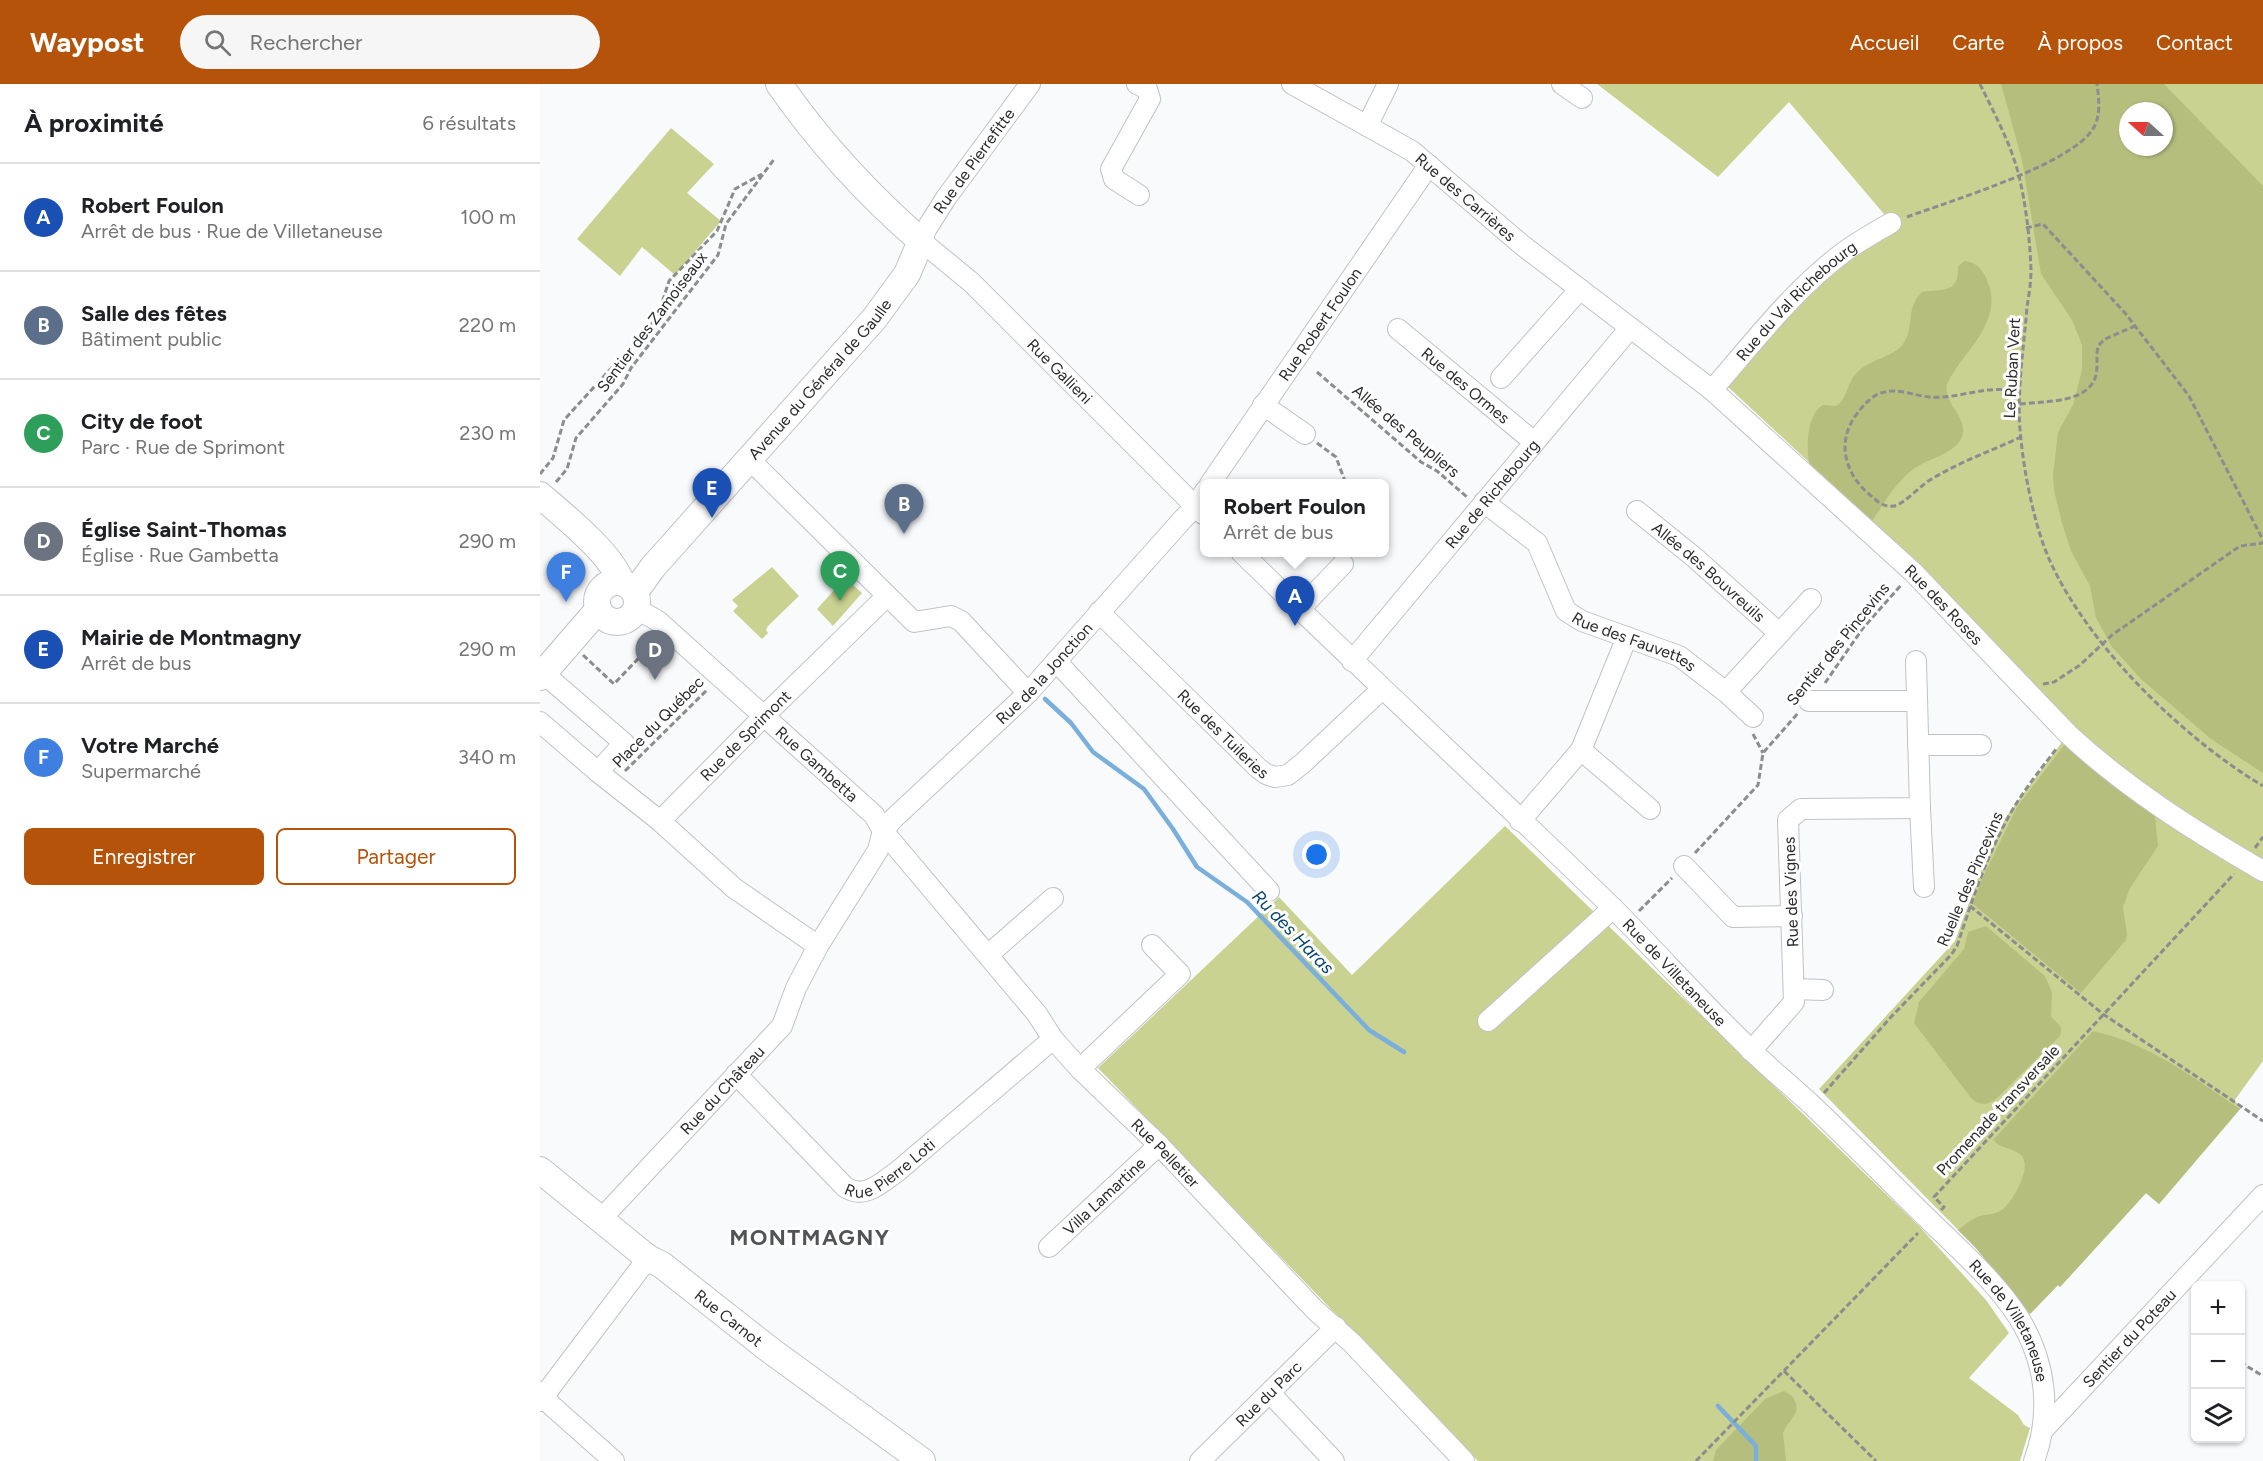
<!DOCTYPE html>
<html lang="fr">
<head>
<meta charset="utf-8">
<style>
	:root { --surface:#fff; --page:#f6f6f6; --text:#202124; --muted:#757577; --line:#e0e0e0; --accent:#b45309 }
	body { margin:0; font-family:Figtree,sans-serif; background:var(--page); color:var(--text) }
	.controls { position:absolute; right:18px; bottom:18px; display:grid; overflow:hidden; border-radius:9px; box-shadow:0 2px 4px #0004 }
	.controls button { width:54px; height:54px; display:grid; place-items:center; padding:0; border:0; border-bottom:2px solid var(--line); background:var(--surface); color:var(--text); font:30px sans-serif }
	.compass { position:absolute; left:1579px; top:18px; width:54px; height:54px; border-radius:50%; background:var(--surface); box-shadow:0 2px 4px #0004; rotate:291deg }
	.you { position:absolute; left:777px; top:771px; width:21px; height:21px; margin:-15px; border:4px solid #fff; border-radius:50%; background:#1a73e8; box-shadow:0 0 0 9px #1a73e833 }
	.badge { display:grid; place-items:center; width:39px; height:39px; border-radius:50%; background:var(--accent); color:#fff; font-size:20px; font-weight:700 }
	.pin { position:absolute; translate:-50% -50px; filter:drop-shadow(0 2px 3px #0008) }
	.pin::after { content:''; position:absolute; top:32px; width:21px; height:18px; background:inherit; clip-path:polygon(0 0,100% 0,50% 100%) }
	.popup { position:absolute; left:660px; top:395px; width:189px; height:78px; box-sizing:border-box; display:grid; place-content:center; border-radius:9px; background:var(--surface); filter:drop-shadow(0 2px 4px #0005); font-size:20px; white-space:nowrap; color:var(--muted) }
	.popup b { font-size:22px; color:var(--text) }
	.popup::after { content:''; position:absolute; left:50%; top:100%; margin-left:-12px; border:12px solid transparent; border-top-color:var(--surface) }
	.list { margin:0; padding:0; list-style:none }
	h2 { display:flex; justify-content:space-between; align-items:center; height:78px; margin:0; padding:0 24px; font-size:26px }
	h2 small { font-size:20px; font-weight:400; color:var(--muted) }
	.list li { display:grid; grid-template-columns:39px 1fr auto; gap:18px; align-items:center; box-sizing:border-box; height:108px; padding:0 24px; border-top:2px solid var(--line) }
	.list b { display:block; font-size:22px; white-space:nowrap }
	.list p { margin:0; font-size:20px; white-space:nowrap; color:var(--muted) }
	.list em { font-size:20px; font-style:normal; color:var(--muted) }
	.actions { display:flex; gap:12px; padding:18px 24px }
	.actions a { flex:1; padding:14px 0; border:2px solid var(--accent); border-radius:9px; text-align:center; font-size:21px; color:var(--accent) }
	.actions .main { background:var(--accent); color:#fff }
	.icon { flex:none; width:33px; height:33px; fill:none; stroke:currentColor; stroke-width:2; stroke-linecap:round; stroke-linejoin:round }
	.map { position:relative; flex:none; width:1723px; height:1377px; overflow:hidden }
	header { display:flex; align-items:center; gap:36px; box-sizing:border-box; height:84px; padding:0 30px; background:var(--accent); color:#fff }
	header strong { font-size:28px }
	nav { display:flex; gap:33px; margin-inline-start:auto; font-size:21px }
	.search { width:420px; height:54px; background:var(--page); display:flex; align-items:center; gap:15px; box-sizing:border-box; padding:0 21px; border-radius:33px; color:var(--muted); font-size:22px }
	main { display:flex }
	aside { flex:1; background:var(--surface) }
	.map>svg:first-child { display:block }
	.green { fill:#cad292; fill-rule:evenodd }
	.forest { fill:#b6be7e; fill-rule:evenodd }
	.lines { fill:none; stroke-linecap:round; stroke-linejoin:round }
	.stream { stroke:#7aaedb; stroke-width:4.5 }
	.minor-casing { stroke:#c1c2c4; stroke-width:22 }
	.major-casing { stroke:#c1c2c4; stroke-width:28 }
	.path { stroke:#8c8d8e; stroke-width:3; stroke-dasharray:6 3; stroke-linecap:butt }
	.minor { stroke:#fff; stroke-width:20 }
	.major { stroke:#fff; stroke-width:26 }
	.labels { text-anchor:middle; dominant-baseline:central; stroke-width:6; stroke-linejoin:round; paint-order:stroke }
	.street-label { font-size:16px; fill:#2b2b2c; stroke:#fff }
	.water-label { font-size:18px; font-style:italic; fill:#06446f; stroke:#fff }
	.district-label { font-size:22px; font-weight:bold; letter-spacing:1.5px; fill:#525355; stroke:#fff }
</style>
</head>
<body>
<header>
<strong>Waypost</strong>
<div class="search"><svg class="icon" aria-label="search" viewBox="0 0 24 24"><circle cx="10" cy="10" r="6"/><path d="M15 15l6 6"/></svg>Rechercher</div>
<nav><a>Accueil</a><a>Carte</a><a>À propos</a><a>Contact</a></nav>
</header>
<main>
<aside>
<h2>À proximité<small>6 résultats</small></h2>
<ul class="list">
<li><span class="badge" style="background:#1a4fb4">A</span><div><b>Robert Foulon</b><p>Arrêt de bus · Rue de Villetaneuse</p></div><em>100 m</em></li>
<li><span class="badge" style="background:#5c6f8a">B</span><div><b>Salle des fêtes</b><p>Bâtiment public</p></div><em>220 m</em></li>
<li><span class="badge" style="background:#2e9e5b">C</span><div><b>City de foot</b><p>Parc · Rue de Sprimont</p></div><em>230 m</em></li>
<li><span class="badge" style="background:#6b7280">D</span><div><b>Église Saint-Thomas</b><p>Église · Rue Gambetta</p></div><em>290 m</em></li>
<li><span class="badge" style="background:#1a4fb4">E</span><div><b>Mairie de Montmagny</b><p>Arrêt de bus</p></div><em>290 m</em></li>
<li><span class="badge" style="background:#3f7fe0">F</span><div><b>Votre Marché</b><p>Supermarché</p></div><em>340 m</em></li>
</ul>
<div class="actions"><a class="main">Enregistrer</a><a>Partager</a></div>
</aside>
<div class="map">
<svg width="1723" height="1377" viewBox="0 0 1723 1377">
	<rect width="100%" height="100%" fill="#f9fafc"/>
	<g class="green">
		<path d="M1057 0H1723V977L1694 1017 1702 1023 1619 1120 1606 1109 1520 1203 1518 1201 1490 1230 1435 1163 1279 1005 1415 857 1438 794 1466 733 1528 650 1350 462 1342 446 1186 301 1227 250 1300 179 1355 143 1249 18 1178 93ZM1588 27H1624V63H1588Z"/>
		<path d="M131 44 174 80 147 109 181 137 135 191 102 163 80 192 37 155Z"/>
		<path d="M232 483 259 512 228 542 226 546 228 549 222 555 193 527 198 522 192 516Z"/>
		<path d="M305 494 322 509 293 542 277 525Z"/>
		<path d="M965 742 1379 1142 1446 1216 1469 1249 1429 1294 1478 1331 1484 1341 1490 1344 1480 1377H938L558 984 739 813 812 891Z"/>
	</g>
	<g class="forest">
		<path d="M1461 0H1624L1723 102V689L1671 655 1601 595 1572 563 1556 534 1550 502 1531 467 1522 439 1514 406 1513 391 1518 348 1533 321 1542 286V261L1532 236 1501 190 1482 76ZM1588 27H1624V63H1588Z"/>
		<path d="M1424 177C1435 178 1440 183 1445 192 1468 236 1424 265 1407 300 1403 318 1425 331 1423 348 1421 367 1394 373 1380 381 1358 393 1346 417 1332 437L1269 379C1266 363 1267 330 1283 321L1296 322 1300 319C1310 307 1307 295 1322 284 1334 275 1354 272 1363 260 1375 244 1365 224 1382 208 1401 204 1419 211 1418 183Z"/>
		<path d="M1528 656 1613 726 1615 733 1618 762 1590 804 1583 823 1587 850 1586 856 1541 909 1433 820 1442 795 1477 723Z"/>
		<path d="M1446 842 1505 892 1512 908 1511 932C1517 941 1524 940 1520 952L1458 1013C1449 1021 1441 1023 1431 1014L1374 939 1379 918 1424 865 1428 848Z"/>
		<path d="M1553 947C1611 960 1652 993 1700 1025L1619 1120 1606 1109 1520 1203 1518 1201 1490 1230 1435 1163 1418 1146C1424 1142 1430 1136 1437 1133 1445 1130 1456 1131 1463 1125 1473 1117 1493 1082 1481 1071 1473 1064 1461 1065 1453 1056Z"/>
		<path d="M1244 1307 1252 1312C1264 1329 1249 1334 1243 1349L1246 1377H1173L1176 1366 1225 1315Z"/>
	</g>
	<g class="lines">
		<g class="stream">
			<path d="M505 615 531 639 553 668 604 705 633 745 657 783 707 818 829 946 864 968"/>
			<path d="M1178 1322 1216 1362V1377"/>
		</g>
		<defs>
			<g id="minor">
				<path id="s1" d="M490 0 406 114 387 144 381 157 431 198 663 430"/>
				<path d="M597 0 607 5 610 15 571 85 574 95 599 111"/>
				<path id="s2" d="M752 0 872 67 982 161 1172 306 1373 488 1528 650C1586 704 1654 747 1723 787"/>
				<path d="M1022 0 1042 14"/>
				<path d="M827 42 848 0"/>
				<path id="s3" d="M858 245 994 358"/>
				<path d="M961 294 1040 205"/>
				<path id="s4" d="M1172 306C1213 259 1253 206 1304 168 1319 157 1335 148 1351 139"/>
				<path d="M723 321 765 350"/>
				<path d="M209 375 374 538 411 532 421 537 488 609"/>
				<path id="s5" d="M670 400 889 81"/>
				<path id="s6" d="M944 418 997 459 1026 527 1042 537 1139 572 1186 608 1213 633"/>
				<path id="s7" d="M1097 427 1154 473 1239 549"/>
				<path id="s8" d="M701 468C823 588 949 703 1071 822 1118 869 1162 919 1210 965 1231 986 1254 1004 1275 1024 1314 1061 1352 1100 1390 1137 1421 1167 1456 1198 1479 1234 1506 1278 1512 1328 1494 1377"/>
				<path id="s9" d="M97 525 118 537 334 731 343 747 497 930 513 955 540 985 619 1061 775 1226 812 1259 924 1377"/>
				<path d="M759 526 803 480"/>
				<path id="s10" d="M559 528 718 684 726 690 735 693 748 691 763 679 842 605"/>
				<path d="M516 577 729 807"/>
				<path id="s11" d="M812 577 1090 244"/>
				<path d="M1186 608 1271 515"/>
				<path d="M1269 617H1377"/>
				<path d="M0 638 58 688 84 659 3 589"/>
				<path d="M1378 661H1441"/>
				<path d="M1041 666 1110 725"/>
				<path id="s12" d="M58 688 120 737 224 632 347 512"/>
				<path d="M1380 724 1384 803"/>
				<path d="M120 737 194 804 278 862"/>
				<path d="M980 737 1041 666 1087 553"/>
				<path d="M1144 782 1193 833 1252 832"/>
				<path d="M448 871 513 814"/>
				<path d="M1254 905 1283 906"/>
				<path d="M948 937 1073 824"/>
				<path d="M1211 967 1254 918 1248 736 1261 725 1380 724 1376 577"/>
				<path d="M540 985 640 890 612 861"/>
				<path id="s13" d="M196 990 305 1103C325 1116 341 1099 358 1087L513 955"/>
				<path id="s14" d="M61 1135 242 942 256 904 278 862 338 766 343 747 353 735 488 609 643 435 657 421 665 407"/>
				<path id="s15" d="M509 1163 619 1061"/>
				<path d="M0 1308 12 1322 74 1377"/>
				<path d="M730 1309 794 1377"/>
				<path d="M0 1317 108 1174"/>
				<path id="s16" d="M1503 1346 1723 1111"/>
				<path id="s17" d="M660 1377 796 1243"/>
			</g>
			<g id="major">
				<path d="M0 411C23 431 72 470 81 498"/>
				<circle cx="77" cy="518" r="20"/>
				<path id="s18" d="M95 508 113 483 334 235 367 190 381 157C327 110 280 59 239 0"/>
				<path d="M0 593 58 526"/>
				<path id="s19" d="M0 1086 108 1174 122 1181 226 1263 382 1377"/>
			</g>
		</defs>
		<use href="#minor" class="minor-casing"/>
		<use href="#major" class="major-casing"/>
		<g class="path">
			<path d="M1440 0C1454 29 1471 60 1479 92 1486 121 1490 156 1491 186 1491 198 1489 211 1487 223 1484 262 1477 305 1480 345 1483 384 1494 442 1510 477 1549 563 1643 654 1723 702"/>
			<path d="M1367 133C1410 117 1530 81 1553 45 1561 32 1559 15 1557 0"/>
			<path d="M1486 144 1503 140 1585 229 1649 312 1723 456"/>
			<path d="M777 288 881 378 897 387 927 413"/>
			<path d="M1480 306C1470 306 1459 305 1448 306 1429 308 1408 315 1389 313 1371 311 1354 302 1336 311 1328 316 1322 323 1316 331 1296 359 1305 390 1330 411 1337 417 1344 424 1354 422 1363 421 1381 401 1390 396 1419 378 1451 367 1481 353"/>
			<path d="M1480 320C1503 317 1549 320 1556 291 1558 282 1556 272 1558 262L1565 255 1595 242"/>
			<path d="M777 359 796 373 806 400"/>
			<path d="M0 390 13 374 24 336 117 234 129 197 177 147 195 105 222 90"/>
			<path d="M16 398 27 385 36 354 83 300 91 284 178 171 186 140 235 74"/>
			<path d="M43 571 74 600 115 557"/>
			<path d="M1285 599 1323 544 1362 500"/>
			<path d="M1503 600 1514 598 1540 581 1572 551 1700 462 1723 459"/>
			<path d="M1213 650 1223 669"/>
			<path d="M85 687 168 605"/>
			<path d="M1715 764 1723 753"/>
			<path d="M1155 769 1218 701 1223 669 1259 628"/>
			<path d="M1430 822 1563 930 1723 1037"/>
			<path d="M1099 827 1132 794"/>
			<path d="M1284 1009 1351 933 1411 871 1417 862C1433 814 1449 764 1476 720 1488 701 1503 682 1517 664"/>
			<path d="M1401 1126 1404 1123 1394 1113 1694 790"/>
			<path d="M1700 1278 1723 1292"/>
			<path d="M1244 1287 1336 1377"/>
			<path d="M1156 1377 1378 1149"/>
		</g>
		<use href="#minor" class="minor"/>
		<use href="#major" class="major"/>
	</g>
	<g class="labels">
		<g class="street-label">
			<text transform="translate(434 77) rotate(-54)">Rue de Pierrefitte</text>
			<text stroke="none"><textPath href="#s2" startOffset="208">Rue des Carrières</textPath></text>
			<text stroke="none"><textPath href="#s4" startOffset="123">Rue du Val Richebourg</textPath></text>
			<text transform="translate(112 238) rotate(-53)">Sentier des Zamoiseaux</text>
			<text stroke="none"><textPath href="#s5" startOffset="194">Rue Robert Foulon</textPath></text>
			<text transform="translate(1472 284) rotate(-87)">Le Ruban Vert</text>
			<text stroke="none"><textPath href="#s1" startOffset="382">Rue Gallieni</textPath></text>
			<text stroke="none"><textPath href="#s18" startOffset="282">Avenue du Général de Gaulle</textPath></text>
			<text stroke="none"><textPath href="#s3" startOffset="88">Rue des Ormes</textPath></text>
			<text transform="translate(866 347) rotate(40)">Allée des Peupliers</text>
			<text stroke="none"><textPath href="#s11" startOffset="218">Rue de Richebourg</textPath></text>
			<text stroke="none"><textPath href="#s7" startOffset="94">Allée des Bouvreuils</textPath></text>
			<text stroke="none"><textPath href="#s2" startOffset="837">Rue des Roses</textPath></text>
			<text stroke="none"><textPath href="#s6" startOffset="216">Rue des Fauvettes</textPath></text>
			<text transform="translate(1298 560) rotate(-51)">Sentier des Pincevins</text>
			<text stroke="none"><textPath href="#s14" startOffset="711">Rue de la Jonction</textPath></text>
			<text transform="translate(118 638) rotate(-45)">Place du Québec</text>
			<text stroke="none"><textPath href="#s10" startOffset="174">Rue des Tuileries</textPath></text>
			<text stroke="none"><textPath href="#s12" startOffset="200">Rue de Sprimont</textPath></text>
			<text stroke="none"><textPath href="#s9" startOffset="238">Rue Gambetta</textPath></text>
			<text transform="translate(1430 795) rotate(-67)">Ruelle des Pincevins</text>
			<text transform="translate(1251 808) rotate(-92)">Rue des Vignes</text>
			<text stroke="none"><textPath href="#s8" startOffset="604">Rue de Villetaneuse</textPath></text>
			<text stroke="none"><textPath href="#s14" startOffset="177">Rue du Château</textPath></text>
			<text transform="translate(1458 1026) rotate(-47)">Promenade transversale</text>
			<text stroke="none"><textPath href="#s9" startOffset="762">Rue Pelletier</textPath></text>
			<text stroke="none"><textPath href="#s13" startOffset="210">Rue Pierre Loti</textPath></text>
			<text stroke="none"><textPath href="#s15" startOffset="75">Villa Lamartine</textPath></text>
			<text stroke="none"><textPath href="#s19" startOffset="240">Rue Carnot</textPath></text>
			<text stroke="none"><textPath href="#s8" startOffset="1090">Rue de Villetaneuse</textPath></text>
			<text stroke="none"><textPath href="#s16" startOffset="126">Sentier du Poteau</textPath></text>
			<text stroke="none"><textPath href="#s17" startOffset="96">Rue du Parc</textPath></text>
		</g>
		<g class="water-label">
			<text transform="translate(753 848) rotate(46)">Ru des Haras</text>
		</g>
		<g class="district-label">
			<text x="270" y="1153">MONTMAGNY</text>
		</g>
	</g>
</svg>
<div class="controls">
<button>+</button>
<button>−</button>
<button><svg class="icon" aria-label="layers" viewBox="0 0 24 24"><path d="M12 4l9 5-9 5-9-5zM3 14l9 5 9-5"/></svg></button>
</div>
<svg class="compass" viewBox="-18 -18 36 36"><path d="M0-13l5 13h-10z" fill="#e53935"/><path d="M0 13l5-13h-10z" fill="#757577"/></svg>
<div class="you"></div>
<div class="pin badge" style="left:755px;top:542px;background:#1a4fb4">A</div>
<div class="popup"><b>Robert Foulon</b>Arrêt de bus</div>
<div class="pin badge" style="left:364px;top:450px;background:#5c6f8a">B</div>
<div class="pin badge" style="left:300px;top:517px;background:#2e9e5b">C</div>
<div class="pin badge" style="left:115px;top:596px;background:#6b7280">D</div>
<div class="pin badge" style="left:172px;top:434px;background:#1a4fb4">E</div>
<div class="pin badge" style="left:26px;top:518px;background:#3f7fe0">F</div>
</div>
</main>
</body>
</html>
